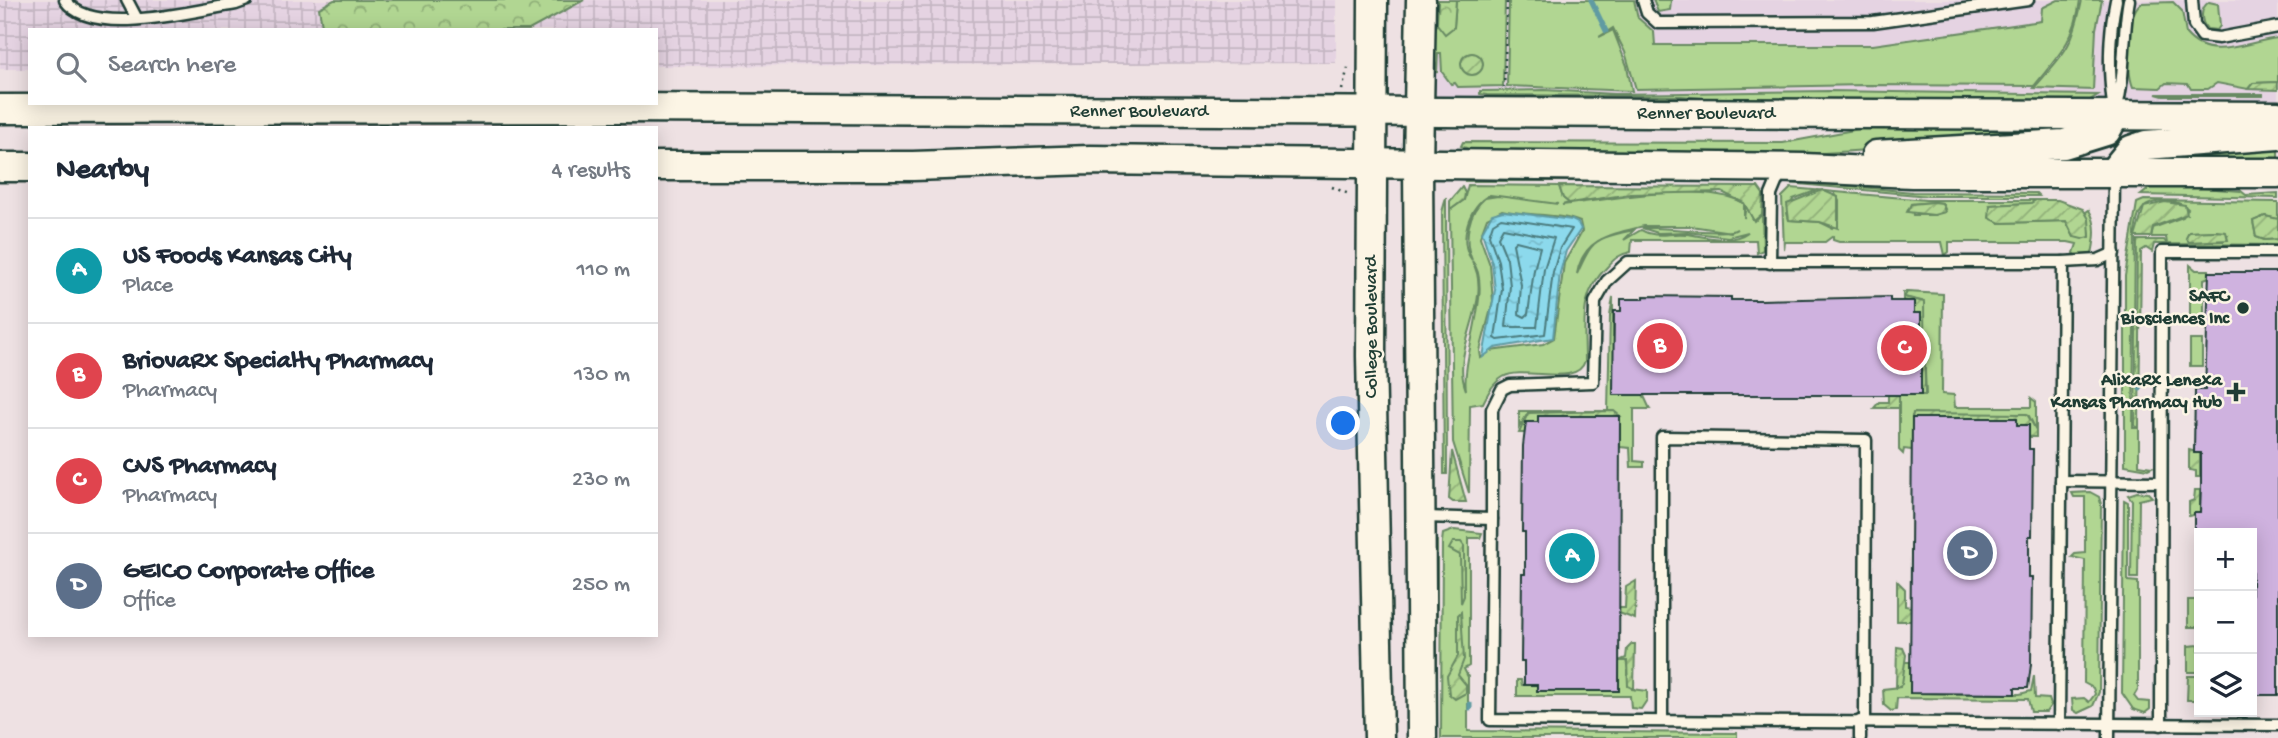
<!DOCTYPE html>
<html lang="en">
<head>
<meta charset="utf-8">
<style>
	:root { --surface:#fff; --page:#f6f6f7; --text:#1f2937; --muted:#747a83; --line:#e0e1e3; --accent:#b45309 }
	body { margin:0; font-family:"Gochi Hand",sans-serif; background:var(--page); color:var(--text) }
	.controls { position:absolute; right:21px; bottom:21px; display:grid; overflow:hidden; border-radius:0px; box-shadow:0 4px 18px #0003 }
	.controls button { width:63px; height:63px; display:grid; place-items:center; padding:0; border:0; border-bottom:2px solid var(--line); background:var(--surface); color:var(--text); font:35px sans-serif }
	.you { position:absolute; left:1344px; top:424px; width:24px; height:24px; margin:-18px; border:5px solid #fff; border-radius:50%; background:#1a73e8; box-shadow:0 0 0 10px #1a73e833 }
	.badge { display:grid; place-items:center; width:46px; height:46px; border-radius:50%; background:var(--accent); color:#fff; font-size:23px; font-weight:700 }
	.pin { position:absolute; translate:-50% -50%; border:4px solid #fff; box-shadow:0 2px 7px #0006 }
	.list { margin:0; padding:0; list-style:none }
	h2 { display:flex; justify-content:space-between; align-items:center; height:91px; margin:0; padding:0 28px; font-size:30px }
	h2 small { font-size:23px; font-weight:400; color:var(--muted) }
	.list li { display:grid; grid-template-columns:46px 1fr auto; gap:21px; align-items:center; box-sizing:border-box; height:105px; padding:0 28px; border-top:2px solid var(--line) }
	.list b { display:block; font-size:26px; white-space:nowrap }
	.list p { margin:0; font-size:23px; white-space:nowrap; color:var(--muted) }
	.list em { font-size:23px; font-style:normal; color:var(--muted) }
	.icon { flex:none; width:38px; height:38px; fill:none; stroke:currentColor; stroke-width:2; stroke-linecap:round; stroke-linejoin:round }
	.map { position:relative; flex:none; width:2278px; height:738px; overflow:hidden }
	.search { position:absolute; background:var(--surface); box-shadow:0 4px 18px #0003; left:28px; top:28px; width:630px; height:77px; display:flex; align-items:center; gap:18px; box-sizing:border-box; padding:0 24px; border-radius:0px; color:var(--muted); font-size:26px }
	.panel { position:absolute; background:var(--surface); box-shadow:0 4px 18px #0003; left:28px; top:126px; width:630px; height:511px; border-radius:0px }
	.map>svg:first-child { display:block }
	.built { fill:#e5d3e2 }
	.industrial { fill:url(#industrial-grid) }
	.grass { fill:#b1d692; stroke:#688a63; stroke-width:2; fill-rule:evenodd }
	.forest { fill:url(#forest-crowns); stroke:#688a63; stroke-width:2 }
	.garden { fill:url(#garden-furrows); stroke:#688a63; stroke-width:2 }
	.water { fill:url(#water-ripples); stroke:#609ba2; stroke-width:2 }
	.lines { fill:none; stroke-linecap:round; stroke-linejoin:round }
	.shore { stroke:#4b7b7e; stroke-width:2 }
	.stream { stroke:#609ba2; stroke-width:5 }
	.building { fill:#cfb2df; stroke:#1f3d34; stroke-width:2 }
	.service-casing { stroke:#1f3d34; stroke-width:15 }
	.secondary-casing { stroke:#1f3d34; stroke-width:33 }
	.path { stroke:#1f3d34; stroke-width:2.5; stroke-dasharray:2 5; stroke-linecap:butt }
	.service { stroke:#fcf5e5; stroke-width:10 }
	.secondary { stroke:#fcf5e5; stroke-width:28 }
	.poi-dot { fill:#1f3d34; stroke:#fcf5e5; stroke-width:2.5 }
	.labels { text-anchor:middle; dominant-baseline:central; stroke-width:5; stroke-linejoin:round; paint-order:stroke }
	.street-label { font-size:19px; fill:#1f3d34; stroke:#fcf5e5 }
	.poi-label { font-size:19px; font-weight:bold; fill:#1f3d34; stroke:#fcf5e5; text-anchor:end }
</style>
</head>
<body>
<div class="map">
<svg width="2278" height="738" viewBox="0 0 2278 738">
	<defs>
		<pattern id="industrial-grid" width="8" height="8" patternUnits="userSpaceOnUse" patternTransform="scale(1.75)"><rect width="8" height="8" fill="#e5d3e2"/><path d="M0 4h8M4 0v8" fill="none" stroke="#c4b6c2"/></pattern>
		<pattern id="forest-crowns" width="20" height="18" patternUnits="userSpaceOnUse" patternTransform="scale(1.75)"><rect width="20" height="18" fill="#b1d692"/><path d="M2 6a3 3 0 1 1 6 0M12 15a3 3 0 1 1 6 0" fill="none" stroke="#8faf78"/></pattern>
		<pattern id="garden-furrows" width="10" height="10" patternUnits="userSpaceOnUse" patternTransform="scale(1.75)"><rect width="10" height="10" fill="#b1d692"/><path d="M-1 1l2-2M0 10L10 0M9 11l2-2" fill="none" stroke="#8faf78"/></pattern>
		<pattern id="water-ripples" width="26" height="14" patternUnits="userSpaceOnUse" patternTransform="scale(1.75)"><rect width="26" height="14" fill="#8cd9ec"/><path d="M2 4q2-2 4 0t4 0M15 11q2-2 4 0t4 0" fill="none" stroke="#78bbcb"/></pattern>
	</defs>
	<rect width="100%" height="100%" fill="#eee1e3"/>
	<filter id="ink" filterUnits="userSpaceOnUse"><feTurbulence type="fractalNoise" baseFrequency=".0143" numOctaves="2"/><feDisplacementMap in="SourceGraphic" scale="14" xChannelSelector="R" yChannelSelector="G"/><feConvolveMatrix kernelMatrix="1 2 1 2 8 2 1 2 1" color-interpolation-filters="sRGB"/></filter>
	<g filter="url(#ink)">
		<path class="built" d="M1421 0H2278V116L1420 114Z"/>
		<path class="industrial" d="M0 0H1336V63L656 66V30H30V69H0Z"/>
		<g class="grass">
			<path d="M1434 0H1438L1436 17 1454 27 1456 0H1505L1503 86 1458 87 1455 83 1451 84 1442 72 1441 53H1438L1437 73 1434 56Z"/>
			<path d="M1509 0H1634L1638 18 1654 32 1655 45H1873L2041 21 2042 8 2058 0H2080C2075 41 2058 56 2034 86L1866 85 1636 89 1625 52 1613 28 1599 37 1613 30 1627 66 1632 91 1507 86Z"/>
			<path d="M1653 0H1671L1670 10 1658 12Z"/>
			<path d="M2082 0H2102L2096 29 2093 90 2034 88C2065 52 2072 49 2082 0Z"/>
			<path d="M2173 2 2182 11 2186 34C2210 63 2247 41 2278 38V82L2253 83 2248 89 2217 83 2208 89H2191L2188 84 2166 83 2160 88 2133 87C2126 71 2126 14 2141 3Z"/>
			<path d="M2209 2 2218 4 2220 26 2217 30 2207 29C2200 21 2200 8 2209 2Z"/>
			<path d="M1544 90 1614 94 1829 91 2098 95 2085 103 1768 105 1682 96 1487 95 1480 94V91Z"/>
			<path d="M2156 94H2263V96H2163Z"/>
			<path d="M2026 125V139L1768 157 1476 152 1461 146 1463 142 1783 143 1870 127Z"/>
			<path d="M2278 142V164H2206V148Z"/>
			<path d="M1473 178 1768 181H1464Z"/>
			<path d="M1800 181 1912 192 2036 193 2039 196H1928L1788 183Z"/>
			<path d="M1468 185 1559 186 1563 198 1569 203 1562 205C1610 199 1702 181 1744 203V218L1746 205 1753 219 1757 220 1762 214 1763 250 1757 253 1756 240H1632L1631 252C1620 254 1615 258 1608 266 1578 295 1585 322 1585 361 1577 388 1524 365 1503 377 1493 383 1488 393 1483 403L1470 405 1469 493 1453 442 1450 210 1464 200ZM1490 195 1558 204 1498 196 1485 198C1468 212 1463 240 1472 260 1457 242 1469 204 1490 195ZM1502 210C1525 216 1560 213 1580 222L1582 231 1564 263 1554 338 1543 344 1490 351 1481 358 1480 351 1493 301 1490 265 1480 237 1487 218ZM1644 226H1691L1731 232 1737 229C1728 236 1660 226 1642 228L1658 233 1687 232 1728 237 1748 232C1730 245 1706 236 1686 234 1670 232 1656 239 1641 230L1624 240 1634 230C1595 239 1593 238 1577 274 1583 238 1612 234 1644 226ZM1472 261C1494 286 1461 356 1466 390 1449 349 1495 301 1472 261Z"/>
			<path d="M2164 185 2241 191 2246 195 2278 193V198L2141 195 2150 188Z"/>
			<path d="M1791 188 1926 200H2036L2031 203 1990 205 2000 223 2066 221 2074 237 2090 236 2086 212 2089 210C2098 225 2095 239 2092 254L2077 256 2074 253 2077 244 2068 242H1949V252L1945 255 1942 242H1839L1833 240V236L1825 242H1785L1784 249 1782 197ZM1818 190 1834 192 1839 201V219L1832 228 1820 222 1789 220 1787 213 1793 199ZM1934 202 1942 203 1945 209 1934 215H1913L1911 204Z"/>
			<path d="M1446 198 1447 474H1444L1442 212Z"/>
			<path d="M2144 200 2278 202V219L2265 216 2253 221 2256 237 2264 240 2278 239V245L2167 244 2166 237H2151L2153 228 2183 217 2188 209C2178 199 2149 198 2141 211 2137 217 2136 226 2135 233L2133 428H2139V465L2152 467 2148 469 2125 465V276L2137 203ZM2189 232 2216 231 2228 235 2224 241 2189 242Z"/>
			<path d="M2190 265 2196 270H2209V277L2204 279V291H2190Z"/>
			<path d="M1907 292 1943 294 1942 394 1954 395 1955 407H2031V398L2036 402V430L2029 416H1912V450L1904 449 1903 454 1899 450V395L1926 394 1922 301 1904 297Z"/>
			<rect x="2190" y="294" width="14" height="27"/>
			<path d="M1613 297V336H1616L1613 393 1643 394 1650 409H1634V461L1644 462V467H1631L1630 448 1620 447V416L1612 411 1528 413 1519 428V411H1608L1610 316Z"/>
			<rect x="2190" y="340" width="12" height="26"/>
			<path d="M2090 492 2099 497 2101 504 2099 692 2093 706 2078 713 2073 710 2072 699 2084 698 2089 702 2095 694 2093 688 2084 683 2085 560 2072 557 2075 554 2085 553V497H2074L2072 493Z"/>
			<path d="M2137 492 2148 493 2152 497 2139 500 2138 578H2131L2132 500 2128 495Z"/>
			<path d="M2124 500 2128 502V581L2138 582V689L2134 696 2138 701 2150 702V709L2145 713 2133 709 2122 693Z"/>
			<path d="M1454 530 1482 533 1480 538H1469V666L1464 669 1468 677V731L1737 733V738H1441L1442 542 1443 534Z"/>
			<path d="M1437 540V669H1434L1433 552Z"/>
			<rect x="2188" y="600" width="11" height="27"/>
			<path d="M2199 645V672H2188V646Z"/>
			<path d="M1626 660 1632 689 1647 691V700L1641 709 1631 708 1630 696H1517V680H1521L1522 685H1537V691H1619V661Z"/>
			<path d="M1904 662H1910L1911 693 2020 694 2031 691 2034 676 2035 698 2049 699 2051 705 2046 712H2031L2028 699 1897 698 1896 710 1891 711 1884 705 1883 689 1900 687Z"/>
			<path d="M2188 676H2199V700H2187Z"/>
		</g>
		<g class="forest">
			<path d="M334 0H584L529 30H306L322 25 319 8Z"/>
			<path d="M1438 0H1456L1454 27 1445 34 1437 24Z"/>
		</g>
		<g class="garden">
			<circle cx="1472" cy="64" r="11"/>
			<path d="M2278 82V90L2248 89 2253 83Z"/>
			<path d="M1559 186 1758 187 1763 194 1762 214 1754 221 1744 203 1722 192 1631 194 1569 203 1563 198Z"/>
			<path d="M1462 187 1465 193 1464 200 1450 210V201Z"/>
			<path d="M1822 190 1838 197V228L1820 222 1789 220 1787 204Z"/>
			<path d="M2036 200H2058L2083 209 2089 219 2090 237 2082 239 2074 237 2066 221 2000 223 1989 218 1990 205 2031 203Z"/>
			<path d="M1934 202 1942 203 1945 212 1934 215 1907 212 1911 204Z"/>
			<path d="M2165 202 2185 205 2187 214 2153 227 2151 237H2135L2144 207Z"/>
			<path d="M2265 216 2278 219V239L2265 240 2256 237 2253 221Z"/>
			<path d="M2216 231 2226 232 2228 240 2189 242 2186 238 2189 232Z"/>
			<path d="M2137 240H2164L2167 244H2154L2152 252 2146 248 2141 251 2139 428 2135 426Z"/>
			<path d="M1903 292H1907L1904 297 1924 302 1925 395H1921V314L1914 313V301H1903Z"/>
			<path d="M1888 395H1899V408H1874L1879 402H1888Z"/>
			<path d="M1614 411 1620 416H1539L1538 422H1526V433H1519L1528 413Z"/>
			<path d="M1913 413 2027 414 2036 430V437H2029V425H2017V418H1912Z"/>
			<path d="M2189 450 2200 453V477H2196V471L2189 470Z"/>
			<path d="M1452 451 1466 502H1453L1449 499Z"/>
			<path d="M2195 490H2200V513L2189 516V502L2194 500Z"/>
			<path d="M1453 542H1461L1464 546V596L1461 603 1460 555 1449 549Z"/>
			<path d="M1636 581 1635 619 1619 613V608H1625L1626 587Z"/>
			<path d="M1897 581 1905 589V606L1911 607V621H1897Z"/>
			<path d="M1461 612 1464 659 1458 675 1466 685V693L1455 699 1449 694 1447 676 1458 656V615Z"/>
			<path d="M1632 644H1635L1634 689 1628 686 1627 661H1619L1626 658 1627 649Z"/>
			<path d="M1897 647 1903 648 1906 655 1902 684 1896 688Z"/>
		</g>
		<path class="water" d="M1503 211 1572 220 1578 223 1581 229 1566 251 1560 273 1553 338 1495 348 1483 357 1495 290 1492 263 1482 232 1492 214Z"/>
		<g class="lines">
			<g class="shore">
				<path d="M1501 218 1572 229 1560 248 1553 272 1545 334 1498 340 1495 338 1502 289 1498 261 1489 235 1493 223Z"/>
				<path d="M1503 228 1554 238 1544 269 1537 327H1506L1510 286 1507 259 1498 237Z"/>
				<path d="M1516 241 1540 247 1534 270 1528 314 1525 317 1519 314 1521 285 1513 244Z"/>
			</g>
			<g class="stream">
				<path d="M1591 0 1606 31"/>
				<path d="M2140 389 2141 383"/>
				<path d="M1470 704V708"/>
			</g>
		</g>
		<g class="building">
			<path d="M2209 272H2278V695H2252V533H2194V513H2200L2201 485V453H2194L2195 390H2205Z"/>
			<path d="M1644 296 1731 297V300H1761L1890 297V301H1914V313H1921V395H1613L1614 311H1621V299H1644Z"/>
			<path d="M1538 416H1620L1619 691H1537V685H1524V661H1521L1522 574H1525V532H1522L1523 446 1526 422H1538Z"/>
			<path d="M1912 418H2017V425H2029V449H2033L2032 536H2029V577H2032L2031 664 2028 688H2015V694L1910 693Z"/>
		</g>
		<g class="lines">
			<defs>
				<g id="service">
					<path d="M65 0C91 39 196 10 236 4L247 0"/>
					<path d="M127 0 137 19"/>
					<path d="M1643 0 1647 13 1658 23 1873 22 2028 0"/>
					<path d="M2192 0 2194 25 2202 36 2219 38 2278 27"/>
					<path d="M2114 111C2108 73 2108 38 2116 0"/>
					<path d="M2116 111C2126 74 2122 37 2129 0"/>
					<path d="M1770 263 1771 195 1781 171"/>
					<path d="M2061 481 2161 482"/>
					<path d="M1424 517 1492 519V409L1502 389 1510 385 1593 382 1595 302 1607 281 1628 262H2063L2098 260 2114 253"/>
					<path d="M1492 519 1490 720 2278 725"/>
					<path d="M1662 720V437L1866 440 1865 720"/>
					<path d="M2059 724 2063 262"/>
					<path d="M2161 725 2162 252H2278"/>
					<path d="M1860 738V721"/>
					<path d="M2109 738 2114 175"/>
				</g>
				<g id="secondary">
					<path d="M1373 0 1371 356 1379 738"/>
					<path d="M1421 0 1418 164 1422 738"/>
					<path d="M0 109 616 108 2278 116"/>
					<path d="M1876 155 2064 144 2106 131 2115 115"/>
					<path d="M656 166H913L1090 160 1804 168 1912 173H2278"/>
					<path d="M0 167H30"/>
					<path d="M2114 171 2131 150 2146 145 2278 135"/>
				</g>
			</defs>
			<use href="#service" class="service-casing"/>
			<use href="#secondary" class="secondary-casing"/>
			<g class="path">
				<path d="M1504 88 1507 0"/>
				<path d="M1342 90 1349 64"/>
				<path d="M1332 187 1351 195"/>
			</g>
			<use href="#service" class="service"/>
			<use href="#secondary" class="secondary"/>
		</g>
	</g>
	<g class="poi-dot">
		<circle cx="2243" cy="308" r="7"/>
		<path d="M2232.5 381.5h7v7h7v7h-7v7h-7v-7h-7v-7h7z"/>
	</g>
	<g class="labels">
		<g class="street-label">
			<text x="1139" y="112">Renner Boulevard</text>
			<text x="1706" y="114">Renner Boulevard</text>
			<text transform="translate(1372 327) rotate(-90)">College Boulevard</text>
		</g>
		<g class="poi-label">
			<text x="2229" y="297">SAFC<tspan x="2229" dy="22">Biosciences Inc</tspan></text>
			<text x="2222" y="381">AlixaRx Lenexa<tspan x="2222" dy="22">Kansas Pharmacy Hub</tspan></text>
		</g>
	</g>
</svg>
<div class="controls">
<button>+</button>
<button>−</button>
<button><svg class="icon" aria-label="layers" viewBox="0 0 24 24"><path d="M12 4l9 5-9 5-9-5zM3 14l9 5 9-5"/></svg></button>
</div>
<div class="you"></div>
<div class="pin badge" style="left:1572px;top:556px;background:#0f9aa8">A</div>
<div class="pin badge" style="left:1660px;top:346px;background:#e0444e">B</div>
<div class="pin badge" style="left:1904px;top:348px;background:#e0444e">C</div>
<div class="pin badge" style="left:1970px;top:553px;background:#5c6f8a">D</div>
<div class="search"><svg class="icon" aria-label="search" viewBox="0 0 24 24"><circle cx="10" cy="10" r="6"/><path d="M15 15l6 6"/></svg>Search here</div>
<section class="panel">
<h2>Nearby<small>4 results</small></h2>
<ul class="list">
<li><span class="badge" style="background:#0f9aa8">A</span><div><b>US Foods Kansas City</b><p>Place</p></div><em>110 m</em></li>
<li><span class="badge" style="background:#e0444e">B</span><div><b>BriovaRx Specialty Pharmacy</b><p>Pharmacy</p></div><em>130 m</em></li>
<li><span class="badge" style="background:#e0444e">C</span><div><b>CVS Pharmacy</b><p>Pharmacy</p></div><em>230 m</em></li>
<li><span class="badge" style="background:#5c6f8a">D</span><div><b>GEICO Corporate Office</b><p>Office</p></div><em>250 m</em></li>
</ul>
</section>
</div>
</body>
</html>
